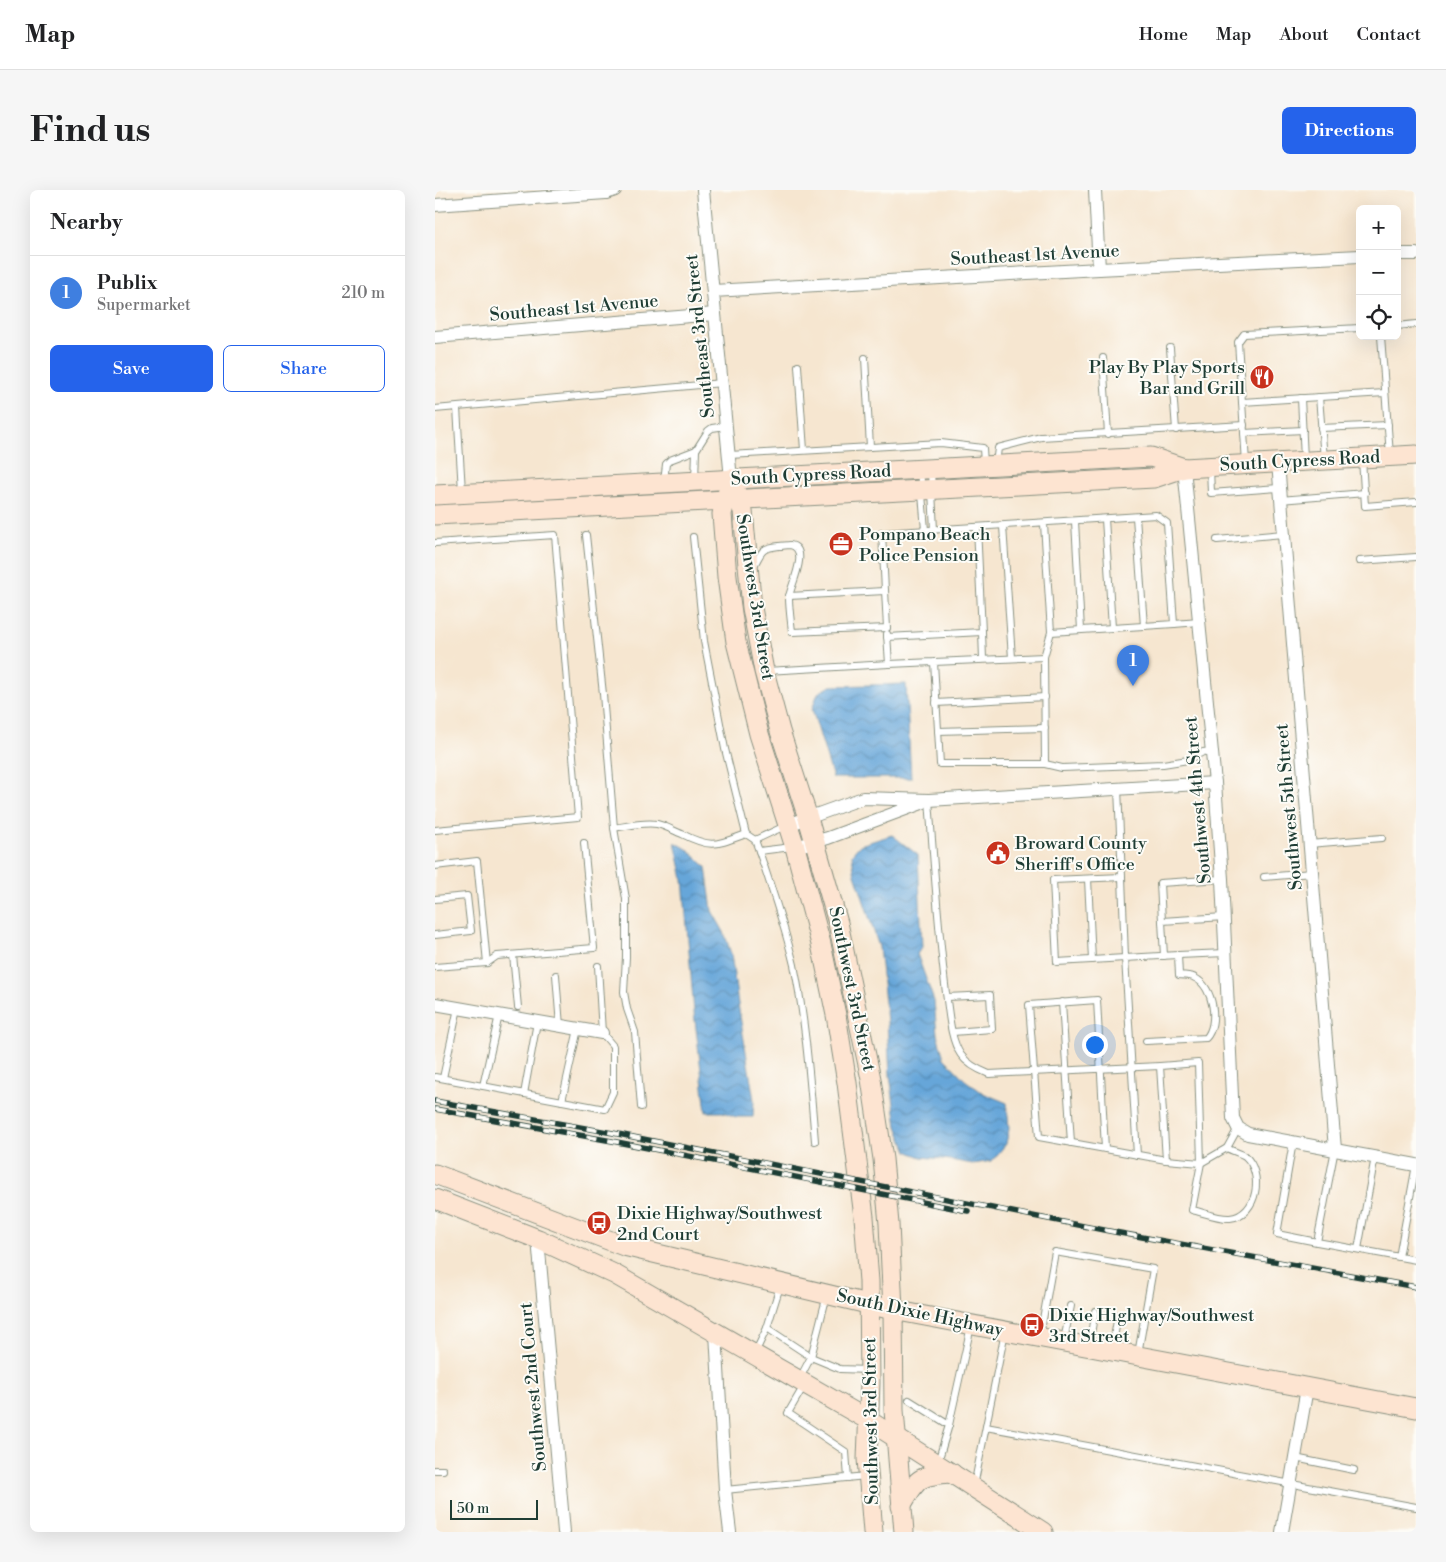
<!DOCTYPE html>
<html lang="en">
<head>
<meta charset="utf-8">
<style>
	:root { --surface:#fff; --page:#f6f6f6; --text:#202124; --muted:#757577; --line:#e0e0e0; --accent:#2563eb }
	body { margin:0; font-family:"Libre Bodoni",serif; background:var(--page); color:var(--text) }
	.controls { position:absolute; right:15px; top:15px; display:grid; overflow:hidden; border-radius:8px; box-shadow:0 5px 20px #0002 }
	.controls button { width:45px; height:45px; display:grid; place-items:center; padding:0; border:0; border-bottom:1px solid var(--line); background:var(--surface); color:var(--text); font:25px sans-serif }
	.scale { position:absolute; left:15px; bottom:12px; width:88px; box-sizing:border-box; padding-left:5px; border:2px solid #1f3d34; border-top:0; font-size:14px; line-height:18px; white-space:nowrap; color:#1f3d34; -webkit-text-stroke:4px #fdfcf7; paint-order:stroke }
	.you { position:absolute; left:659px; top:854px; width:18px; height:18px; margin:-12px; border:4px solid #fff; border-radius:50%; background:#1a73e8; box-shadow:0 0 0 8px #1a73e833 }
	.badge { display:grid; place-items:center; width:32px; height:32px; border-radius:50%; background:var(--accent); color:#fff; font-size:16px; font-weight:700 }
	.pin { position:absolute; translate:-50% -41px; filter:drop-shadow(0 1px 2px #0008) }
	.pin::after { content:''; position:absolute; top:26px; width:18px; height:15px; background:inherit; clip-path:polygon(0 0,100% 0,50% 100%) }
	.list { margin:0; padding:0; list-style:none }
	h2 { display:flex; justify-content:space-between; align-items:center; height:65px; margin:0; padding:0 20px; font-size:21px }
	h2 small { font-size:16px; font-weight:400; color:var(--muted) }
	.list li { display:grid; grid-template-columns:32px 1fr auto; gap:15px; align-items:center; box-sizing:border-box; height:75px; padding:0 20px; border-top:1px solid var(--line) }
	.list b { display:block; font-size:19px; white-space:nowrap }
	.list p { margin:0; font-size:16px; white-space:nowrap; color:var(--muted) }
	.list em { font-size:16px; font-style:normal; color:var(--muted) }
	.actions { display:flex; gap:10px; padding:15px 20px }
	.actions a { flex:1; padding:11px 0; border:1px solid var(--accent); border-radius:8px; text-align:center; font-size:18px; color:var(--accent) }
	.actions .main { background:var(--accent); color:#fff }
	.icon { flex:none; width:28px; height:28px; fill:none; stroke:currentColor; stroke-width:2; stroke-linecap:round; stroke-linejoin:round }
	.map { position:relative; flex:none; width:981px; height:1342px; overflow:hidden; border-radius:8px }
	header { display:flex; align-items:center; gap:30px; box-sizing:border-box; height:70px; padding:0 25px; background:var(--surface); border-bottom:1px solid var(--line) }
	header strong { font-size:24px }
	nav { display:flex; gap:28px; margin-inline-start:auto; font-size:18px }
	.intro { display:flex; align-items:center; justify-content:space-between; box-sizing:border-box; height:120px; padding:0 30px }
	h1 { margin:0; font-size:35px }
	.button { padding:12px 22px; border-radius:8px; background:var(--accent); color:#fff; font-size:18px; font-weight:700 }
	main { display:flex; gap:30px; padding:0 30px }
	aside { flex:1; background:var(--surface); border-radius:8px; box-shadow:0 5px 20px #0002 }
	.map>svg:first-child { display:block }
	.water { fill:url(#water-waves); stroke:#427286 }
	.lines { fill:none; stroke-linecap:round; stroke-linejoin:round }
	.lane-casing { stroke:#8a9282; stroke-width:8 }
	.street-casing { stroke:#8a9282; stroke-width:14 }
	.secondary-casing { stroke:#8a9282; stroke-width:21 }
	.lane { stroke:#fff; stroke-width:6 }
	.street { stroke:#fff; stroke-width:12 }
	.secondary { stroke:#fde4d1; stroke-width:19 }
	.rail-casing { stroke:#1f3d34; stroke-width:5.5 }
	.rail { stroke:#fdfcf7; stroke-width:4; stroke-dasharray:11; stroke-linecap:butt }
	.labels { text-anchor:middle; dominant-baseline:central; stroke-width:4; stroke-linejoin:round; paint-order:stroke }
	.street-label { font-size:18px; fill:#1f3d34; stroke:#fdfcf7 }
	.poi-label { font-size:18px; fill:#1f3d34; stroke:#fdfcf7; text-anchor:start }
</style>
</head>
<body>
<header>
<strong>Map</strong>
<nav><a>Home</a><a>Map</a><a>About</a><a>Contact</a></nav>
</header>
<div class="intro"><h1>Find us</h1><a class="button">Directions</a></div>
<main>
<aside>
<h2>Nearby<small></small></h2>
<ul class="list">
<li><span class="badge" style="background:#3f7fe0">1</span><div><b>Publix</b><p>Supermarket</p></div><em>210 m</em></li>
</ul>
<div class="actions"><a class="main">Save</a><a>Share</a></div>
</aside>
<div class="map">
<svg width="981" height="1342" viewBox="0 0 981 1342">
	<defs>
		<pattern id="water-waves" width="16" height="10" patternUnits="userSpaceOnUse" patternTransform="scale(1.25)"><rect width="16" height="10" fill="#66a6d9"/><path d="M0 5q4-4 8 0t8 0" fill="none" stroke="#5388b1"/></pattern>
	</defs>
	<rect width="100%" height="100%" fill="#fdfcf7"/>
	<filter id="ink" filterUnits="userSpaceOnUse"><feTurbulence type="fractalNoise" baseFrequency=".02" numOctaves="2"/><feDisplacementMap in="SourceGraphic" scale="10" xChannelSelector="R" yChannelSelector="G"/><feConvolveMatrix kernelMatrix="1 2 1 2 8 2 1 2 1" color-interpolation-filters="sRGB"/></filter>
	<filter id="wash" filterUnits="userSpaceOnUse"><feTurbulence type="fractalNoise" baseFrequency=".0096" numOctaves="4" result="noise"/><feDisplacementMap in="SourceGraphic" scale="20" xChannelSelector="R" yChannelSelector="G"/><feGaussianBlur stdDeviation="1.12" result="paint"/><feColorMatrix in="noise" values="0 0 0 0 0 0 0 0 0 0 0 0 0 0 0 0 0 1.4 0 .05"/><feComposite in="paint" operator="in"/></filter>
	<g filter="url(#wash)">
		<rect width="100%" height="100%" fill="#f6e6d0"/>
		<g class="water">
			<path d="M471 494 476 588H398L377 519 383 503 396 496Z"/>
			<path d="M457 645 483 665 487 757 482 764 499 811 502 844 509 868 530 890 548 903 572 913 574 939 571 954 557 971 538 974 509 969 486 967 472 961 462 936 455 885 452 831 444 757 419 681 417 664 425 655Z"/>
			<path d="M240 652 252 659 271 677 277 721 289 742 296 764 303 814 319 910 318 927H301L288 922H271L259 822 248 689Z"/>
		</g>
	</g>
	<g filter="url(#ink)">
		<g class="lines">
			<defs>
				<g id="lane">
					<path d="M962 136 981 134"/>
					<path d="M946 146 955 265"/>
					<path d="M735 158 741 240"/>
					<path d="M430 168 435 257"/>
					<path d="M668 168 673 244"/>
					<path d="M363 176 369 260"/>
					<path d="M884 207 889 269"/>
					<path d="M866 208 869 269"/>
					<path d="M807 212 803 152 809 144 925 138"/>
					<path d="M22 218 27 301"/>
					<path d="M0 219 287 193"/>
					<path d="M886 238 953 235"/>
					<path d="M809 243 868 240"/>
					<path d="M294 265 506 253 548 258 549 274"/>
					<path d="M927 269 930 316 981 312"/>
					<path d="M811 273 807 212 950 203"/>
					<path d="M561 274 563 258 606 247 809 235"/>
					<path d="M775 278 776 303 844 298"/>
					<path d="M485 280 490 340"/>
					<path d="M496 281 499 340"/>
					<path d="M260 290 261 260"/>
					<path d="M229 291 231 274 235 270 261 260 273 241 277 238 291 236"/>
					<path d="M845 310 930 303"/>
					<path d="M701 327 709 436"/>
					<path d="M670 329 677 438"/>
					<path d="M640 331 646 440"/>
					<path d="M568 336 577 468"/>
					<path d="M151 345 168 504 179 638C192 636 208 632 222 634 231 636 239 641 247 644 277 659 281 655 311 644"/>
					<path d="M258 347 269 451 290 559 311 644 320 650 324 661C337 699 350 737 359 775 371 833 375 892 380 951"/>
					<path d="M782 350 848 344"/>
					<path d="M0 353 120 345 143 627 0 640"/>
					<path d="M924 371 981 367"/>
					<path d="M319 376C327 361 326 358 344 356 347 356 352 355 355 355 376 358 355 397 354 407 354 419 356 431 357 442L452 438 447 343 721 325 732 333 739 434 616 442 609 334"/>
					<path d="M354 406 450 401"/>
					<path d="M739 434 764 432"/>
					<path d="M547 442 548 469"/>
					<path d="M452 447 547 442 542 337"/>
					<path d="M609 467 616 442"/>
					<path d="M454 474 609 467 610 574H505L499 472"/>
					<path d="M331 481 454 474 452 444"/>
					<path d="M501 513 610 507"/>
					<path d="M503 541 610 538"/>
					<path d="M610 574 627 578 728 574 753 570 768 562 777 561"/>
					<path d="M683 599 687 687"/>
					<path d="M494 610C499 675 503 739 511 803 514 822 515 849 526 865 533 875 544 880 554 884L725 876 731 970"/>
					<path d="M179 638 191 709V767L189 802 192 819 200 842 206 917"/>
					<path d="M320 650 350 636"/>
					<path d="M874 654 947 648"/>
					<path d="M324 661 357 657"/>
					<path d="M0 676 42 671 52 773 0 777"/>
					<path d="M829 687 877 683"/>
					<path d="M653 689 657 770"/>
					<path d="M0 709 32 706 36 741 0 745"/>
					<path d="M727 731 725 693 787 689"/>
					<path d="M78 765 83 817"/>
					<path d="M743 765 791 763"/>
					<path d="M729 766 727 731 789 727"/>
					<path d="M52 773 62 766 159 758 149 653"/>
					<path d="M121 785 125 836"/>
					<path d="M512 807 555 805 557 839 518 842"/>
					<path d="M627 812 636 953"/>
					<path d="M725 876 763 873 766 973 757 1020C767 1022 785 1029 795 1028 823 1025 829 983 810 966 805 963 797 961 792 958"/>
					<path d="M0 887 170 919 178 902V856L167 843 163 776"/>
					<path d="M8 888 23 818"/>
					<path d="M48 896 64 825"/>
					<path d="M89 904 102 832"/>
					<path d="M127 911 143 839"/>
					<path d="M858 952 842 1044 882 1052"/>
					<path d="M670 959 662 810 594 815 604 947 731 970 766 973 792 958 803 938"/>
					<path d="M900 959 882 1052 981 1070"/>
					<path d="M702 965 690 768 622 772 618 690 687 687 690 768 743 765 744 785C749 786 756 785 760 788 779 797 784 834 771 848L711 851"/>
					<path d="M923 1059 940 967"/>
					<path d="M964 1067 981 975"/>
					<path d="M332 1138 345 1096"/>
					<path d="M605 1146 620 1062 718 1079 703 1164"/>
					<path d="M629 1150 636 1116"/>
					<path d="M654 1155 660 1121"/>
					<path d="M677 1159 683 1125"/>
					<path d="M320 1163 332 1138 376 1167 405 1179 433 1180"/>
					<path d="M365 1188 376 1167 392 1105"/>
					<path d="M370 1194 353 1223 411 1262 413 1288"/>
					<path d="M474 1210 514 1235 536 1136"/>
					<path d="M551 1237 981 1317"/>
					<path d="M860 1268 919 1280"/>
					<path d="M503 1272 514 1235"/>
					<path d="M0 1280H8"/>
					<path d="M539 1296 570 1142"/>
					<path d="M290 1300 431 1286"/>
				</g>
				<g id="street">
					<path d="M268 0 296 289"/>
					<path d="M660 0 664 79"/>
					<path d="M0 15 171 3 180 0"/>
					<path d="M962 64H981"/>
					<path d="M278 101 664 79 925 66"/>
					<path d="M0 147 280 124"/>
					<path d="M843 273 900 959"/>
					<path d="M749 278 780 593 787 689 798 928 803 938 813 944 981 975"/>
					<path d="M353 635 428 608 494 610 780 593"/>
					<path d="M360 657 393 648 487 613"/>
					<path d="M0 814 167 843"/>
					<path d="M103 1049 129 1342"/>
					<path d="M281 1143 290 1300 295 1342"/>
					<path d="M847 1342 872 1198"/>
				</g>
				<g id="secondary">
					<path d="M296 289 308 321 317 418 329 481 345 541 373 628 403 733 436 889 448 969 454 1034 458 1120 459 1220 469 1342"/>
					<path d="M296 289 287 324 292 387 301 452 324 544 360 657 386 754 401 825 412 893 429 1027 434 1091 435 1193 432 1269 438 1342"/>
					<path d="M0 305 716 267 749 278"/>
					<path d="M0 325 719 288 749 278 981 265"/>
					<path d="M0 984 189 1056 458 1120 981 1218"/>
					<path d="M0 1009 103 1049 179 1084 433 1230 608 1342"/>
					<path d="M466 1316C482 1288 484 1285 517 1283"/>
				</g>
			</defs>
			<use href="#lane" class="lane-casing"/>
			<use href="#street" class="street-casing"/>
			<use href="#secondary" class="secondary-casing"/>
			<use href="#lane" class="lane"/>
			<use href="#street" class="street"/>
			<use href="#secondary" class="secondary"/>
			<defs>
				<g id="rail">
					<path d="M0 911 178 943 674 1041 981 1097"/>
					<path d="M0 919 177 951 533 1021"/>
				</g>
			</defs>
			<use href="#rail" class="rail-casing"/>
			<use href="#rail" class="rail"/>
		</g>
	</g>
	<defs>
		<symbol id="restaurant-disc" viewBox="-11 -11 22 22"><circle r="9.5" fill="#c8321e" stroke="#fdfcf7"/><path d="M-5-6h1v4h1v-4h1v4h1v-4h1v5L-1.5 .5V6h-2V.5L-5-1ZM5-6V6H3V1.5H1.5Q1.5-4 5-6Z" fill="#fff"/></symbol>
		<symbol id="office-disc" viewBox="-11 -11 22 22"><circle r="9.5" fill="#c8321e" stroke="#fdfcf7"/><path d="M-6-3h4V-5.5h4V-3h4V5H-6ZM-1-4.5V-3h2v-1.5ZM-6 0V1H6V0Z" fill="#fff"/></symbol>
		<symbol id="civic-disc" viewBox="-11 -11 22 22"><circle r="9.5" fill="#c8321e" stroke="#fdfcf7"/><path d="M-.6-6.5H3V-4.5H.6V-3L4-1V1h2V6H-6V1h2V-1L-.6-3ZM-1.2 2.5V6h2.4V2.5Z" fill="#fff"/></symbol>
		<symbol id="bus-disc" viewBox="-11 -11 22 22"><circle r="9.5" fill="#c8321e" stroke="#fdfcf7"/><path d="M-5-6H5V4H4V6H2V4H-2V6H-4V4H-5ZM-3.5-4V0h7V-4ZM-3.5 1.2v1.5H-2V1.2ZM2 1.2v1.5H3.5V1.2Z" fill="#fff"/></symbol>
	</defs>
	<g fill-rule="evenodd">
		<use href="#restaurant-disc" x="813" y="173" width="28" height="28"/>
		<use href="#office-disc" x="392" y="340" width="28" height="28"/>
		<use href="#civic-disc" x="549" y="649" width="28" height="28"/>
		<use href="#bus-disc" x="150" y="1019" width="28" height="28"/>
		<use href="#bus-disc" x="583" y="1121" width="28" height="28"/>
	</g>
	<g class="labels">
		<g class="street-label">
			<text transform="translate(600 65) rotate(-3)">Southeast 1st Avenue</text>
			<text transform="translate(139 118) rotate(-5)">Southeast 1st Avenue</text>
			<text transform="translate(265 146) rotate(-96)">Southeast 3rd Street</text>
			<text transform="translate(865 271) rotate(-3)">South Cypress Road</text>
			<text transform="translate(376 285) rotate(-3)">South Cypress Road</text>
			<text transform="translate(320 407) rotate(81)">Southwest 3rd Street</text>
			<text transform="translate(763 610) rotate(-95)">Southwest 4th Street</text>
			<text transform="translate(854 617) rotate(-95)">Southwest 5th Street</text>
			<text transform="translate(417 799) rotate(78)">Southwest 3rd Street</text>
			<text transform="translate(485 1123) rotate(12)">South Dixie Highway</text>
			<text transform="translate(98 1197) rotate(-95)">Southwest 2nd Court</text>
			<text transform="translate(436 1231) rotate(-91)">Southwest 3rd Street</text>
		</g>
		<g class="poi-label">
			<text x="810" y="177" text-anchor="end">Play By Play Sports<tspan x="810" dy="21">Bar and Grill</tspan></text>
			<text x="424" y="344">Pompano Beach<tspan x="424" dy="21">Police Pension</tspan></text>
			<text x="580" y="653">Broward County<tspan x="580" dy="21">Sheriff's Office</tspan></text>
			<text x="182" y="1023">Dixie Highway/Southwest<tspan x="182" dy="21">2nd Court</tspan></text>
			<text x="614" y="1125">Dixie Highway/Southwest<tspan x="614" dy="21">3rd Street</tspan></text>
		</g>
	</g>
</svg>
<div class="controls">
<button>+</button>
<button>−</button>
<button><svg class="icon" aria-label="locate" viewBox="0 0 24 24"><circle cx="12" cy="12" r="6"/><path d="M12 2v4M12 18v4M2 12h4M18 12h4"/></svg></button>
</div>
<div class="scale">50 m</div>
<div class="you"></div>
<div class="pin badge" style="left:698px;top:496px;background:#3f7fe0">1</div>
</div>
</main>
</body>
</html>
